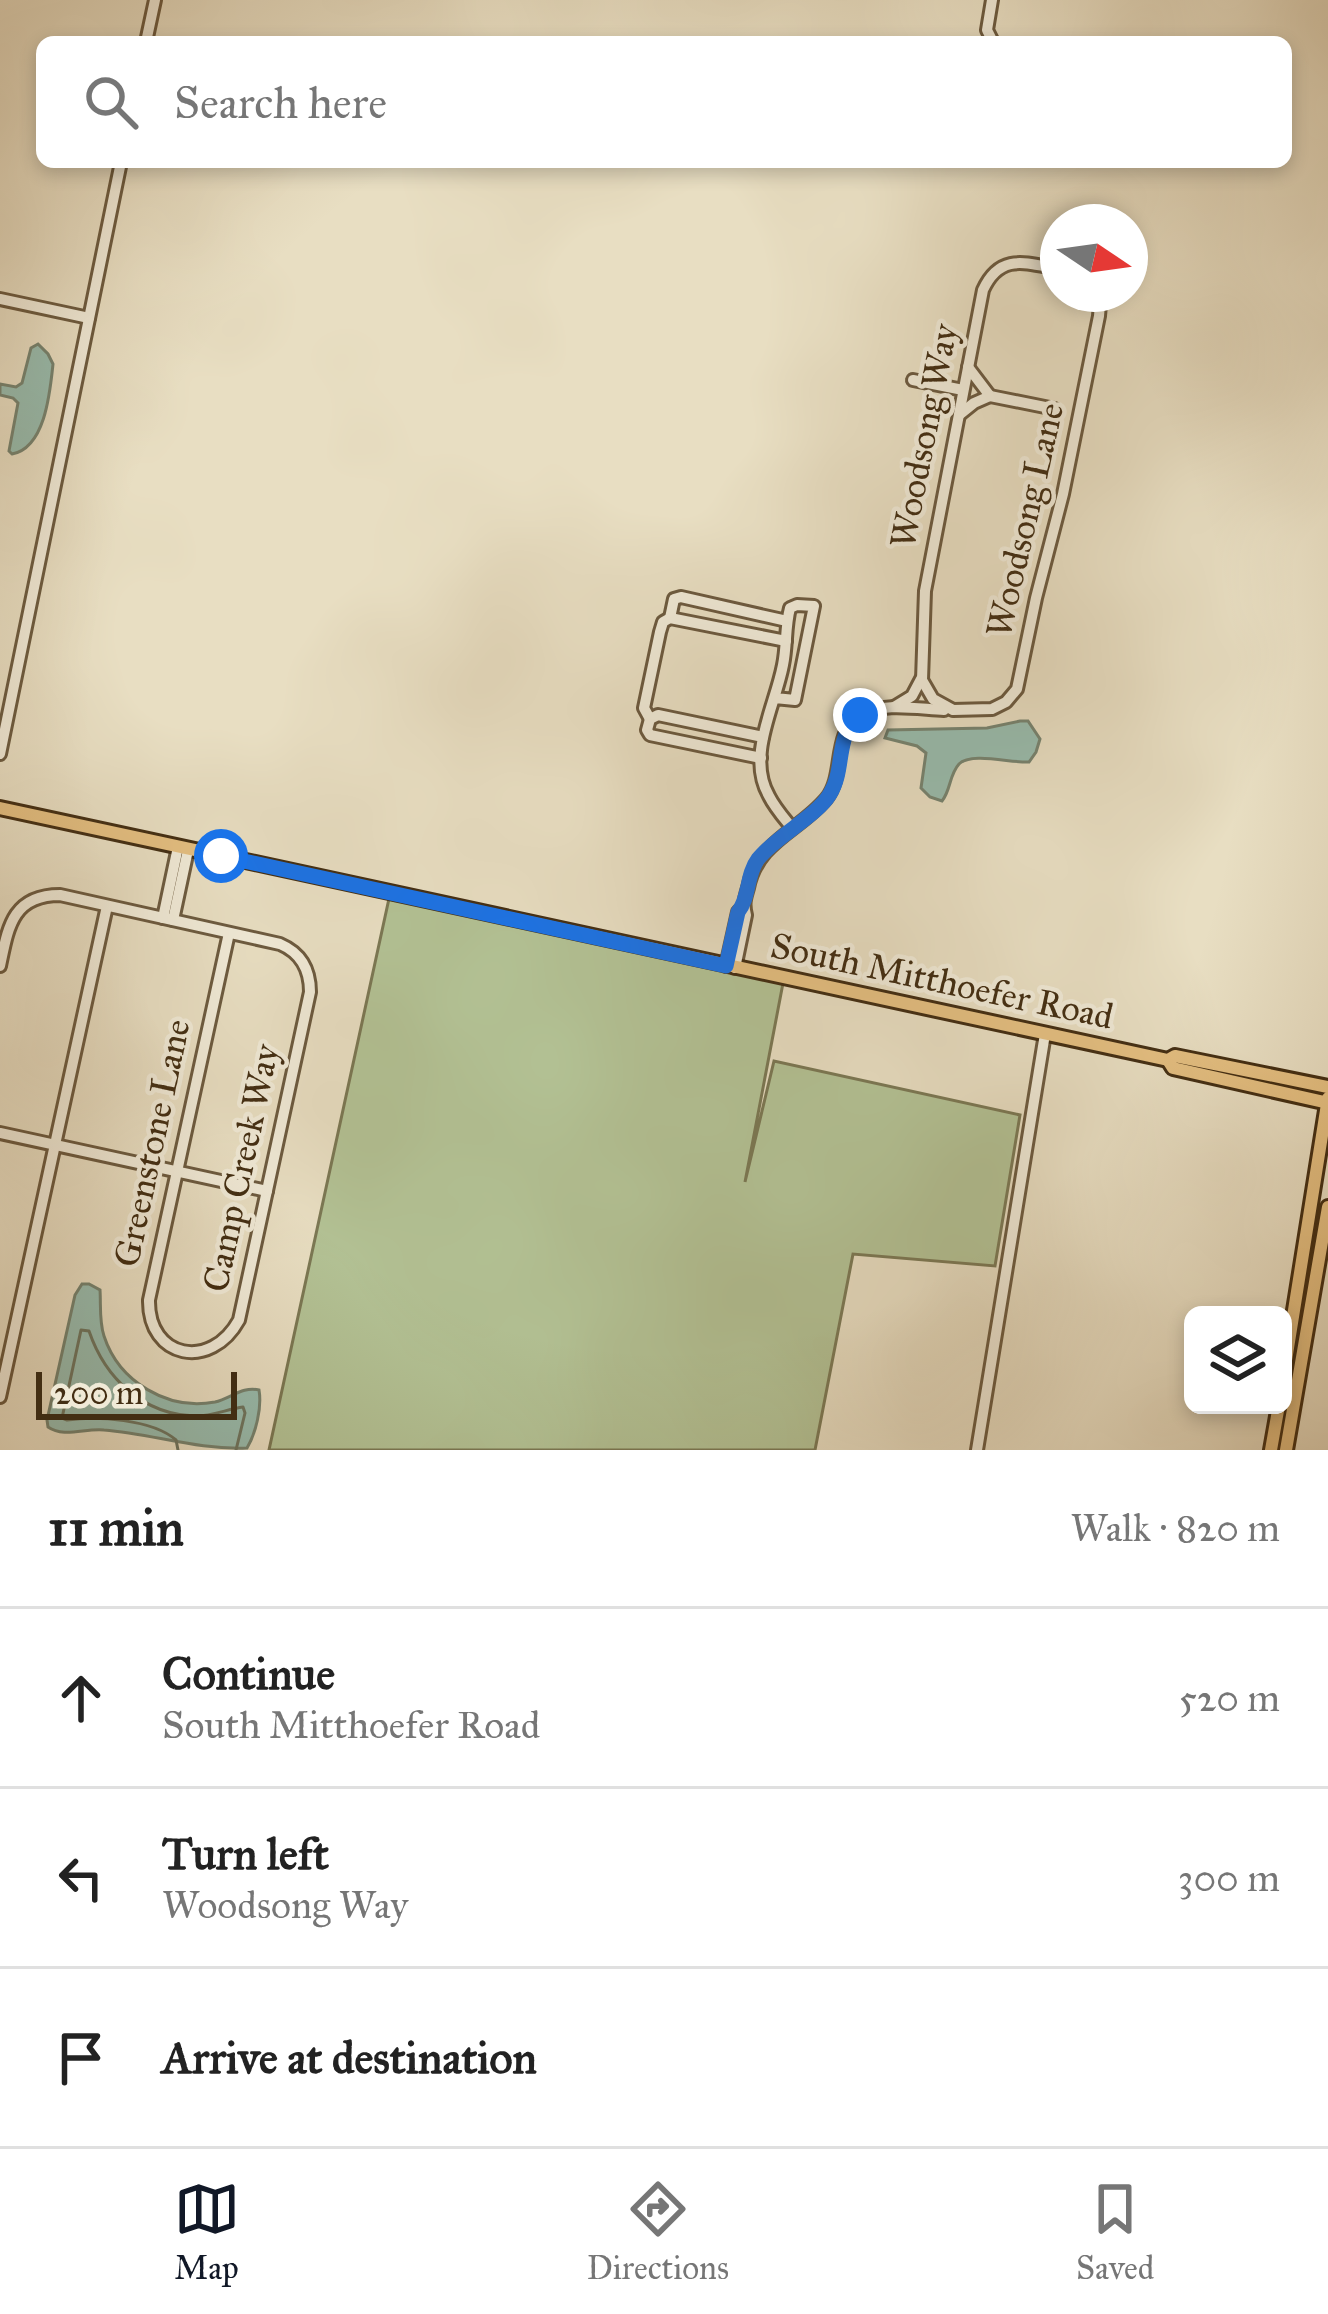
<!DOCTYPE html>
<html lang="en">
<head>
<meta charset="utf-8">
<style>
	:root { --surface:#fff; --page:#f2f2f2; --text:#222; --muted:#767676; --line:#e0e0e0; --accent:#111827 }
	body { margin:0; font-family:"IM FELL Great Primer",serif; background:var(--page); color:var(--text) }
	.controls { position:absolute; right:36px; bottom:36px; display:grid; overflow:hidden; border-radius:18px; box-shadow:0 6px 18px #0003 }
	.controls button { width:108px; height:108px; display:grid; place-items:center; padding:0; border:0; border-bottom:3px solid var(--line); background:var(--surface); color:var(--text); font:60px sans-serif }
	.compass { position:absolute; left:1040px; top:204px; width:108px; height:108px; border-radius:50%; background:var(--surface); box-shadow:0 6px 18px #0003; rotate:103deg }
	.scale { position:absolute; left:36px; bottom:30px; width:201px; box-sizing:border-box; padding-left:12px; border:6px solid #432e13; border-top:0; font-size:33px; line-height:42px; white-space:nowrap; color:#432e13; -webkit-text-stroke:9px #f0ead7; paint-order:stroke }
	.stop { position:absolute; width:36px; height:36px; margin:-27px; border:9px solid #1a73e8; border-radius:50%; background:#fff }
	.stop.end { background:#1a73e8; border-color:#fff; box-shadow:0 3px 12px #0008 }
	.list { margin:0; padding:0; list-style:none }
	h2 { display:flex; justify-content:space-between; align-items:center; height:156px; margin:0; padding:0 48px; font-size:51px }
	h2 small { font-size:39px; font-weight:400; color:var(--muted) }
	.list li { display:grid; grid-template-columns:78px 1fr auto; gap:36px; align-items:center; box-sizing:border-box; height:180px; padding:0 48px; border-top:3px solid var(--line) }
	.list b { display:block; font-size:45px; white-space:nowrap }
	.list p { margin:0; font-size:39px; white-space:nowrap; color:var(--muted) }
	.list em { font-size:39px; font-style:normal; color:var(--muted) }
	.icon { flex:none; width:66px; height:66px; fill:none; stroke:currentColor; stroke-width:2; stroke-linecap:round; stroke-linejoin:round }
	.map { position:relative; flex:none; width:1328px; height:1450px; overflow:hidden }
	.search { position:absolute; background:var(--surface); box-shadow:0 6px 18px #0003; left:36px; right:36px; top:36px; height:132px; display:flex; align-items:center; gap:30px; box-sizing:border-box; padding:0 42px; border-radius:18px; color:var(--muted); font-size:45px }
	.sheet { height:696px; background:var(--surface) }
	nav { display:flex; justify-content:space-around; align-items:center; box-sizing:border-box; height:168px; border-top:3px solid var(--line); background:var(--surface); font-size:33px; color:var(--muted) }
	nav a { display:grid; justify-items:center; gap:6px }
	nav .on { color:var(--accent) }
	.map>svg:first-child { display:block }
	.green { fill:#b3c295; stroke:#7b7854; stroke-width:3 }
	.water { fill:#98bcae; stroke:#768370; stroke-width:3 }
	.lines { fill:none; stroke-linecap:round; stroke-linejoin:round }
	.shore { stroke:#6e7560; stroke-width:3 }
	.minor-casing { stroke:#6c5a3f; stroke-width:16 }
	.major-casing { stroke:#432e13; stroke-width:18 }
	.minor { stroke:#f0ead7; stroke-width:10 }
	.major { stroke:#e4bf81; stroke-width:12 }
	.route { stroke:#1a73e8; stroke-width:15 }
	.labels { text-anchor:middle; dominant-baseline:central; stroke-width:9; stroke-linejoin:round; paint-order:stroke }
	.street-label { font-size:36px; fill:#432e13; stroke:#f0ead7 }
</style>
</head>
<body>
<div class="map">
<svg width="1328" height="1450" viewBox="0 0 1328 1450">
	<rect width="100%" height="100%" fill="#e8dec2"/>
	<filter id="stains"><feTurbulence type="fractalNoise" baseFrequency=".00167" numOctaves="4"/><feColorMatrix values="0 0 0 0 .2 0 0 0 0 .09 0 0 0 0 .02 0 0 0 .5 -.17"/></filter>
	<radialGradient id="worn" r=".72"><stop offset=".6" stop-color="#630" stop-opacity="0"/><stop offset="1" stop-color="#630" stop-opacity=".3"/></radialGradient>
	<path class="green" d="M390 894 784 978 745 1182 774 1061 1020 1115 995 1266 853 1254 815 1450H269Z"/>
	<g class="water">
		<path d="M38 344 48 354 53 364C50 393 45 448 12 454L9 451 18 403 13 398 0 395V384L16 387 22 383 31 348Z"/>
		<path d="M1020 721H1028L1040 739 1036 752 1029 762C1011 763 971 752 959 764 949 775 951 790 942 801L930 797 921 788 926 753 917 746 885 738 888 730 987 728Z"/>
		<path d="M82 1284H89L100 1290C101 1305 99 1321 104 1336 119 1382 168 1411 215 1402 231 1398 243 1386 259 1390 262 1407 256 1433 247 1448 196 1450 154 1434 104 1430 85 1428 64 1438 48 1427L47 1420 75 1295Z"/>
	</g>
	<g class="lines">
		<path class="shore" d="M178 1450 176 1440C152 1419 97 1416 67 1420L62 1418 81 1330 89 1331C105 1378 143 1415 196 1416 212 1416 228 1409 243 1407L245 1413 236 1450"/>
		<defs>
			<g id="minor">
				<path d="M992 0 987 30 993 42"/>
				<path d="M146 42 155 0"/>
				<path d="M1058 269C1025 263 1000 253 983 290L925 591 922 680 933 699 953 710 992 709 1006 702 1017 689 1036 598 1063 494 1099 316 1100 304 1097 294"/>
				<path d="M0 299 89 318"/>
				<path d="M968 367 990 396"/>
				<path d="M913 380 963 390"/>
				<path d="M990 396 1055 409"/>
				<path d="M959 415 974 403 990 396"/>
				<path d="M670 618 674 599 681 597 787 621"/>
				<path d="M775 698 795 700 814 606 797 605 790 608C785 627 787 646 783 665 775 707 746 756 769 796 775 808 784 818 792 828"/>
				<path d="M894 707 912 696 921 679"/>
				<path d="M650 719 644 708 660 632 663 622 670 618 786 641"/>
				<path d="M0 754 121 162"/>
				<path d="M761 758 650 735 647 730 650 719 658 715 763 737"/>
				<path d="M163 918 178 847"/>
				<path d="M173 920 188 850"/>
				<path d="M0 966C8 928 12 895 60 895L280 944C301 953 310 969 310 992L239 1320C211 1371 148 1359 149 1300L229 933"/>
				<path d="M726 966 738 912 744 906"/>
				<path d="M735 968 746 915C743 904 745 898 748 888 757 842 799 831 826 799 846 775 831 733 861 715 882 702 919 709 944 710"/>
				<path d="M0 1133 267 1191"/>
				<path d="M0 1397 107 906"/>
				<path d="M977 1450 1045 1034"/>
			</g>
			<g id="major">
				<path d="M0 808 1168 1060 1175 1056 1328 1087"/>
				<path d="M1168 1060 1173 1068 1328 1103"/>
				<path d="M1283 1379 1328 1098"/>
				<path d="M1271 1450 1279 1405"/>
				<path d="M1286 1450 1328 1207"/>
			</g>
		</defs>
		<use href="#minor" class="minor-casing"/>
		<use href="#major" class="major-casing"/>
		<use href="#minor" class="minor"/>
		<use href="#major" class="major"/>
	</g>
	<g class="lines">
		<path class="route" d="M221 856 726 966 738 912C750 897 746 875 758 859 776 836 816 817 830 794 846 768 834 736 860 715"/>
	</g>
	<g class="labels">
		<g class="street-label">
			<text transform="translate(924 436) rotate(-79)">Woodsong Way</text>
			<text transform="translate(1025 520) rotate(-77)">Woodsong Lane</text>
			<text transform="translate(942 981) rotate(12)">South Mitthoefer Road</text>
			<text transform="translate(152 1143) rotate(-78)">Greenstone Lane</text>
			<text transform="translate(241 1168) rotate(-78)">Camp Creek Way</text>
		</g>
	</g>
	<rect width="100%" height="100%" filter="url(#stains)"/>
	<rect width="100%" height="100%" fill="url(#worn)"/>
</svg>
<div class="controls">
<button><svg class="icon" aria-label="layers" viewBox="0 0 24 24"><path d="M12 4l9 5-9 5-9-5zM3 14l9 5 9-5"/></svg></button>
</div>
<svg class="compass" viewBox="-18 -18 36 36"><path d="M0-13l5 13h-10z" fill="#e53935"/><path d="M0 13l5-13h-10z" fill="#767676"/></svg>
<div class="scale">200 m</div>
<div class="stop" style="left:221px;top:856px"></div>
<div class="stop end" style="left:860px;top:715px"></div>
<div class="search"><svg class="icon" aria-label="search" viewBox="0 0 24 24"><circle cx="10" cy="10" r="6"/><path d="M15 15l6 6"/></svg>Search here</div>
</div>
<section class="sheet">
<h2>11 min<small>Walk · 820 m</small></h2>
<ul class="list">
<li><svg class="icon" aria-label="ahead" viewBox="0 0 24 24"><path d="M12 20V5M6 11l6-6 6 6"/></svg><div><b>Continue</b><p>South Mitthoefer Road</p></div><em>520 m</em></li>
<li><svg class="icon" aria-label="left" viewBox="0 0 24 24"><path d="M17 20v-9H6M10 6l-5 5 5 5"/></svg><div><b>Turn left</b><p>Woodsong Way</p></div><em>300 m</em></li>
<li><svg class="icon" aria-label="arrive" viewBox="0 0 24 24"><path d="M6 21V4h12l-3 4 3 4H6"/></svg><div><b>Arrive at destination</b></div></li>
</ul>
</section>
<nav>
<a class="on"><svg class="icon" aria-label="map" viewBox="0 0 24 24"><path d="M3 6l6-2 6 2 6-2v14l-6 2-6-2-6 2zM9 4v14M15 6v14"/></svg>Map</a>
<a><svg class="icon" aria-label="directions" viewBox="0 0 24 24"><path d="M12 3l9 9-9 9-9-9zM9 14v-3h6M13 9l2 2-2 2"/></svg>Directions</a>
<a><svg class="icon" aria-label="saved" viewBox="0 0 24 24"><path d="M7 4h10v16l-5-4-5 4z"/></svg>Saved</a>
</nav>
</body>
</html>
